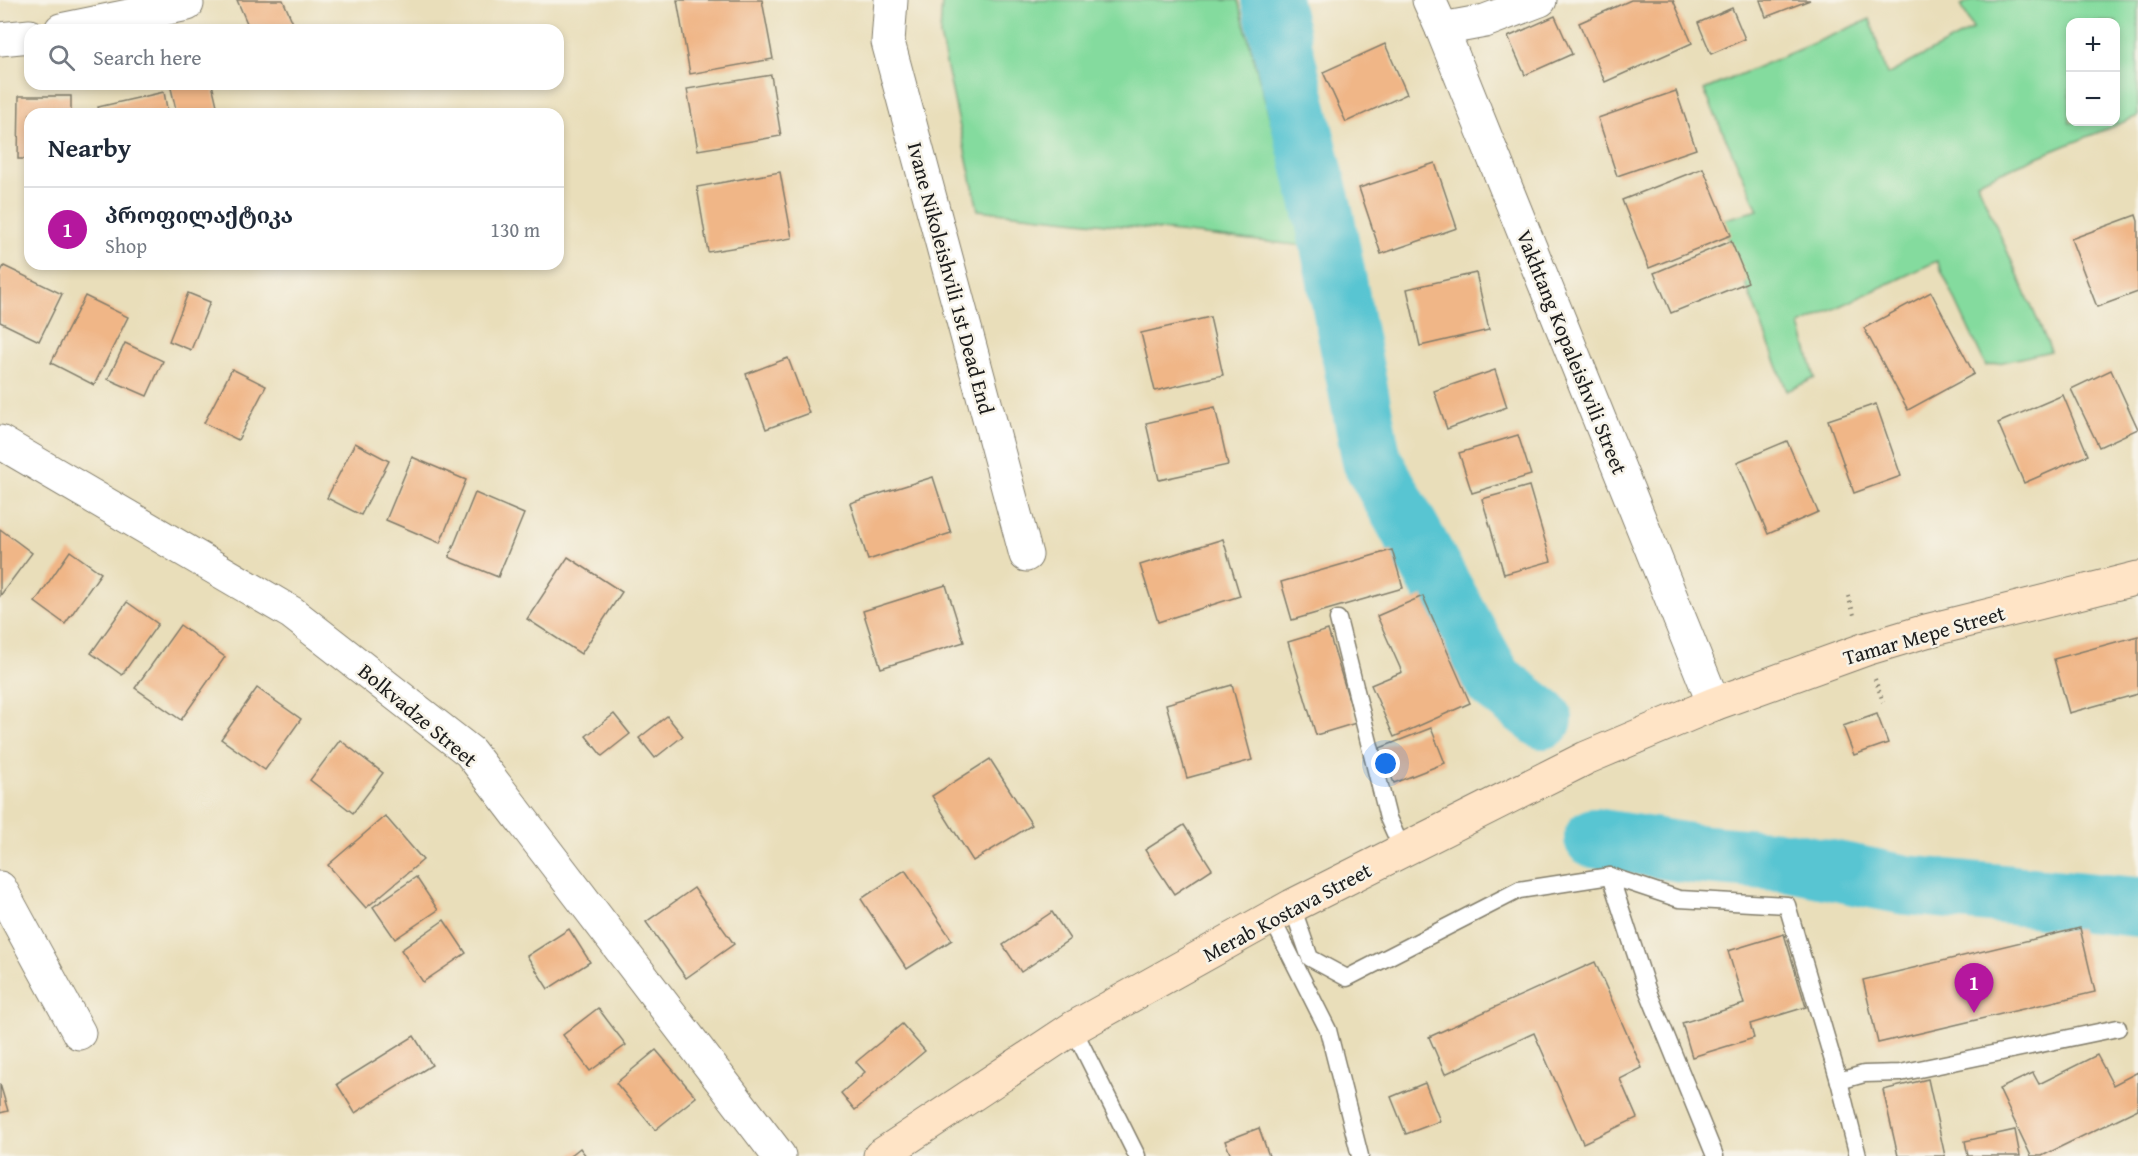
<!DOCTYPE html>
<html lang="en">
<head>
<meta charset="utf-8">
<style>
	:root { --surface:#fff; --page:#f2f2f3; --text:#1f2937; --muted:#747a83; --line:#e0e1e3; --accent:#b5179e }
	body { margin:0; font-family:"Gentium Book Plus","Noto Serif Georgian",serif; background:var(--page); color:var(--text) }
	.controls { position:absolute; right:18px; top:18px; display:grid; overflow:hidden; border-radius:12px; box-shadow:0 3px 9px #0003 }
	.controls button { width:54px; height:54px; display:grid; place-items:center; padding:0; border:0; border-bottom:2px solid var(--line); background:var(--surface); color:var(--text); font:30px sans-serif }
	.you { position:absolute; left:1386px; top:764px; width:21px; height:21px; margin:-15px; border:4px solid #fff; border-radius:50%; background:#1a73e8; box-shadow:0 0 0 9px #1a73e833 }
	.badge { display:grid; place-items:center; width:39px; height:39px; border-radius:50%; background:var(--accent); color:#fff; font-size:20px; font-weight:700 }
	.pin { position:absolute; translate:-50% -50px; filter:drop-shadow(0 2px 3px #0008) }
	.pin::after { content:''; position:absolute; top:32px; width:21px; height:18px; background:inherit; clip-path:polygon(0 0,100% 0,50% 100%) }
	.list { margin:0; padding:0; list-style:none }
	h2 { display:flex; justify-content:space-between; align-items:center; height:78px; margin:0; padding:0 24px; font-size:26px }
	h2 small { font-size:20px; font-weight:400; color:var(--muted) }
	.list li { display:grid; grid-template-columns:39px 1fr auto; gap:18px; align-items:center; box-sizing:border-box; height:84px; padding:0 24px; border-top:2px solid var(--line) }
	.list b { display:block; font-size:22px; white-space:nowrap }
	.list p { margin:0; font-size:20px; white-space:nowrap; color:var(--muted) }
	.list em { font-size:20px; font-style:normal; color:var(--muted) }
	.icon { flex:none; width:33px; height:33px; fill:none; stroke:currentColor; stroke-width:2; stroke-linecap:round; stroke-linejoin:round }
	.map { position:relative; flex:none; width:2138px; height:1156px; overflow:hidden }
	.search { position:absolute; background:var(--surface); box-shadow:0 3px 9px #0003; left:24px; top:24px; width:540px; height:66px; display:flex; align-items:center; gap:15px; box-sizing:border-box; padding:0 21px; border-radius:18px; color:var(--muted); font-size:22px }
	.panel { position:absolute; background:var(--surface); box-shadow:0 3px 9px #0003; left:24px; top:108px; width:540px; height:162px; border-radius:18px }
	.map>svg:first-child { display:block }
	.green { fill:#84db9e; stroke:#507c5d; stroke-width:1.5; fill-rule:evenodd }
	.lines { fill:none; stroke-linecap:round; stroke-linejoin:round }
	.river { stroke:#59c5d2; stroke-width:60 }
	.building { fill:#f0b687 }
	.service-casing { stroke:#827d6b; stroke-width:19 }
	.minor-casing { stroke:#827d6b; stroke-width:35 }
	.tertiary-casing { stroke:#827d6b; stroke-width:35 }
	.secondary-casing { stroke:#827d6b; stroke-width:35 }
	.path { stroke:#827d6b; stroke-width:4; stroke-dasharray:1.5 4.5; stroke-linecap:butt }
	.service { stroke:#fff; stroke-width:16 }
	.minor { stroke:#fff; stroke-width:33 }
	.tertiary { stroke:#fff; stroke-width:33 }
	.secondary { stroke:#ffe4c6; stroke-width:33 }
	.labels { text-anchor:middle; dominant-baseline:central; stroke-width:5; stroke-linejoin:round; paint-order:stroke }
	.street-label { font-size:21px; fill:#1c1c1c; stroke:#f7f3e8 }
</style>
</head>
<body>
<div class="map">
<svg width="2138" height="1156" viewBox="0 0 2138 1156">
	<rect width="100%" height="100%" fill="#f7f3e8"/>
	<filter id="ink" filterUnits="userSpaceOnUse"><feTurbulence type="fractalNoise" baseFrequency=".0167" numOctaves="2"/><feDisplacementMap in="SourceGraphic" scale="12" xChannelSelector="R" yChannelSelector="G"/><feConvolveMatrix kernelMatrix="1 2 1 2 8 2 1 2 1" color-interpolation-filters="sRGB"/></filter>
	<filter id="wash" filterUnits="userSpaceOnUse"><feTurbulence type="fractalNoise" baseFrequency=".008" numOctaves="4" result="noise"/><feDisplacementMap in="SourceGraphic" scale="24" xChannelSelector="R" yChannelSelector="G"/><feGaussianBlur stdDeviation="1.35" result="paint"/><feColorMatrix in="noise" values="0 0 0 0 0 0 0 0 0 0 0 0 0 0 0 0 0 1.4 0 .05"/><feComposite in="paint" operator="in"/></filter>
	<g filter="url(#wash)">
		<rect width="100%" height="100%" fill="#e9deba"/>
		<g class="green">
			<path d="M942 0H1238L1304 246 978 210 940 36Z"/>
			<path d="M1971 0H2138V116L1977 182 2051 351 1986 366 1937 261 1800 325 1815 378 1787 391 1721 220 1758 210 1704 90 1870 19 1887 75 1973 29 1961 5ZM2070 22H2116V122H2070Z"/>
		</g>
		<g class="lines">
			<g class="river">
				<path d="M1271 0 1325 220 1372 461 1494 681 1543 719"/>
				<path d="M1594 838 1695 854 1791 862 1906 885 2138 907"/>
			</g>
		</g>
		<g id="blocks">
			<g class="building">
				<path d="M237 0H283L296 30H250Z"/>
				<path d="M677 0H762L773 59 690 74Z"/>
				<path d="M1631 0H1673L1692 43 1605 82 1579 23Z"/>
				<path d="M1760 0H1810L1766 17Z"/>
				<path d="M1732 8 1745 39 1711 54 1698 23Z"/>
				<path d="M1555 16 1572 54 1525 75 1508 37Z"/>
				<path d="M1385 44 1407 94 1346 122 1323 72Z"/>
				<path d="M771 75 781 136 698 150 687 89Z"/>
				<path d="M170 84H212L219 114H177Z"/>
				<path d="M1676 91 1696 149 1617 176 1598 118Z"/>
				<path d="M164 92 168 114H100L98 107Z"/>
				<path d="M19 96H71V114H30V159H18Z"/>
				<path d="M1435 163 1457 228 1381 254 1359 188Z"/>
				<path d="M1703 168 1731 235 1649 268 1622 200Z"/>
				<path d="M780 172 792 238 708 252 697 187Z"/>
				<path d="M2136 215 2138 221V292L2097 307 2071 239Z"/>
				<path d="M1731 241 1748 282 1671 313 1654 273Z"/>
				<path d="M4 266 62 294 39 341 0 322V273Z"/>
				<path d="M1476 273 1489 330 1420 346 1407 289Z"/>
				<path d="M1931 292 1974 374 1908 410 1864 328Z"/>
				<path d="M188 293 210 302 191 350 169 341Z"/>
				<path d="M85 296 128 317 94 385 51 363Z"/>
				<path d="M1210 317 1223 375 1155 391 1141 333Z"/>
				<path d="M125 343 163 361 147 396 108 379Z"/>
				<path d="M788 358 809 413 766 429 746 374Z"/>
				<path d="M232 369 266 386 238 440 204 423Z"/>
				<path d="M1495 370 1507 407 1447 429 1434 391Z"/>
				<path d="M2111 370 2138 429 2099 447 2071 389Z"/>
				<path d="M2063 395 2088 455 2024 483 1998 423Z"/>
				<path d="M1876 404 1901 476 1854 493 1828 420Z"/>
				<path d="M1215 407 1228 465 1159 480 1146 423Z"/>
				<path d="M1518 435 1531 475 1472 493 1459 453Z"/>
				<path d="M1787 441 1818 512 1768 534 1737 462Z"/>
				<path d="M355 443 389 461 361 515 327 498Z"/>
				<path d="M412 457 466 480 440 543 386 520Z"/>
				<path d="M933 477 951 533 868 560 850 503Z"/>
				<path d="M1529 486 1551 561 1504 574 1482 499Z"/>
				<path d="M475 493 524 514 498 577 449 557Z"/>
				<path d="M0 529 32 553 0 596Z"/>
				<path d="M1223 539 1240 596 1158 622 1140 565Z"/>
				<path d="M1392 550 1403 588 1292 620 1281 582Z"/>
				<path d="M70 551 101 573 65 624 35 602Z"/>
				<path d="M568 557 622 592 581 654 527 619Z"/>
				<path d="M946 585 964 642 881 668 863 611Z"/>
				<path d="M1423 596 1470 703 1394 737 1371 685 1402 672 1377 616Z"/>
				<path d="M127 602 158 624 122 675 91 653Z"/>
				<path d="M180 625 225 657 181 720 135 688Z"/>
				<path d="M1328 630 1356 723 1316 735 1288 642Z"/>
				<path d="M2138 636V694L2069 713 2054 659Z"/>
				<path d="M1232 685 1252 760 1187 778 1166 704Z"/>
				<path d="M257 688 301 719 265 770 221 739Z"/>
				<path d="M614 714 630 734 602 756 586 736Z"/>
				<path d="M1877 714 1888 743 1854 755 1843 726Z"/>
				<path d="M667 716 683 736 655 758 639 738Z"/>
				<path d="M1431 728 1445 763 1394 783 1380 748Z"/>
				<path d="M340 740 383 773 353 813 310 780Z"/>
				<path d="M990 759 1032 825 973 861 932 796Z"/>
				<path d="M385 816 423 860 366 908 328 865Z"/>
				<path d="M1184 825 1212 869 1174 894 1145 850Z"/>
				<path d="M905 870 952 940 907 969 861 899Z"/>
				<path d="M416 877 438 910 395 939 373 907Z"/>
				<path d="M694 888 734 944 686 978 646 922Z"/>
				<path d="M1052 912 1070 939 1021 972 1003 945Z"/>
				<path d="M444 920 466 953 423 982 401 950Z"/>
				<path d="M2080 928 2095 992 1878 1043 1863 980Z"/>
				<path d="M569 929 590 962 548 989 527 956Z"/>
				<path d="M1784 934 1806 1007 1750 1024 1754 1038 1692 1057 1682 1023 1744 1004 1728 951Z"/>
				<path d="M1595 962 1642 1068 1620 1079 1637 1118 1583 1143 1534 1033 1445 1074 1429 1037Z"/>
				<path d="M598 1008 626 1045 590 1071 563 1035Z"/>
				<path d="M902 1024 925 1051 855 1110 841 1093 865 1072 856 1062Z"/>
				<path d="M414 1036 432 1065 355 1113 337 1084Z"/>
				<path d="M656 1050 696 1097 655 1130 616 1083Z"/>
				<path d="M2097 1055 2113 1085 2138 1072V1109L2042 1156H2031L1999 1089 2033 1073 2039 1084Z"/>
				<path d="M1928 1079 1945 1156H1898L1883 1090Z"/>
				<path d="M1425 1083 1440 1121 1406 1134 1391 1097Z"/>
				<path d="M0 1084 8 1111 0 1113Z"/>
				<path d="M1259 1128 1269 1156H1231L1225 1141Z"/>
				<path d="M2015 1130 2020 1156H1968L1965 1141Z"/>
				<path d="M580 1148 586 1156H570Z"/>
			</g>
		</g>
	</g>
	<g filter="url(#ink)">
		<use href="#blocks" fill-opacity="0" stroke="#827d6b" stroke-width="1.5"/>
		<g class="lines">
			<defs>
				<g id="service">
					<path d="M1338 619 1388 818 1403 851"/>
					<path d="M1610 876 1647 989 1715 1156"/>
					<path d="M1292 906 1310 958 1347 978 1519 890 1610 876 1679 899 1787 905 1839 1081 1858 1156"/>
					<path d="M1271 917 1328 1030 1360 1156"/>
					<path d="M1073 1028 1137 1156"/>
					<path d="M1839 1081 1864 1074 1900 1073 2118 1028"/>
				</g>
				<g id="minor">
					<path d="M891 0 888 42 1026 555"/>
					<path d="M1442 29 1485 21 1540 0"/>
					<path d="M61 30 187 4"/>
					<path d="M0 39 30 36"/>
					<path d="M0 442 292 613 470 752 779 1156"/>
					<path d="M0 888 79 1033"/>
				</g>
				<path id="tertiary" d="M1429 0 1442 29 1714 704"/>
				<path id="secondary" d="M880 1156 1073 1028 1292 906 1586 758 1714 704 1866 649 1926 631 2138 578"/>
			</defs>
			<use href="#service" class="service-casing"/>
			<use href="#minor" class="minor-casing"/>
			<use href="#tertiary" class="tertiary-casing"/>
			<use href="#secondary" class="secondary-casing"/>
			<g class="path">
				<path d="M1848 596 1855 618"/>
				<path d="M1875 679 1883 702"/>
			</g>
			<use href="#service" class="service"/>
			<use href="#minor" class="minor"/>
			<use href="#tertiary" class="tertiary"/>
			<use href="#secondary" class="secondary"/>
		</g>
	</g>
	<g class="labels">
		<g class="street-label">
			<text transform="translate(951 278) rotate(75)">Ivane Nikoleishvili 1st Dead End</text>
			<text transform="translate(1572 352) rotate(68)">Vakhtang Kopaleishvili Street</text>
			<text transform="translate(1924 635) rotate(-16)">Tamar Mepe Street</text>
			<text transform="translate(418 715) rotate(40)">Bolkvadze Street</text>
			<text transform="translate(1287 912) rotate(-28)">Merab Kostava Street</text>
		</g>
	</g>
</svg>
<div class="controls">
<button>+</button>
<button>−</button>
</div>
<div class="you"></div>
<div class="pin badge" style="left:1974px;top:1013px">1</div>
<div class="search"><svg class="icon" aria-label="search" viewBox="0 0 24 24"><circle cx="10" cy="10" r="6"/><path d="M15 15l6 6"/></svg>Search here</div>
<section class="panel">
<h2>Nearby<small></small></h2>
<ul class="list">
<li><span class="badge">1</span><div><b>პროფილაქტიკა</b><p>Shop</p></div><em>130 m</em></li>
</ul>
</section>
</div>
</body>
</html>
